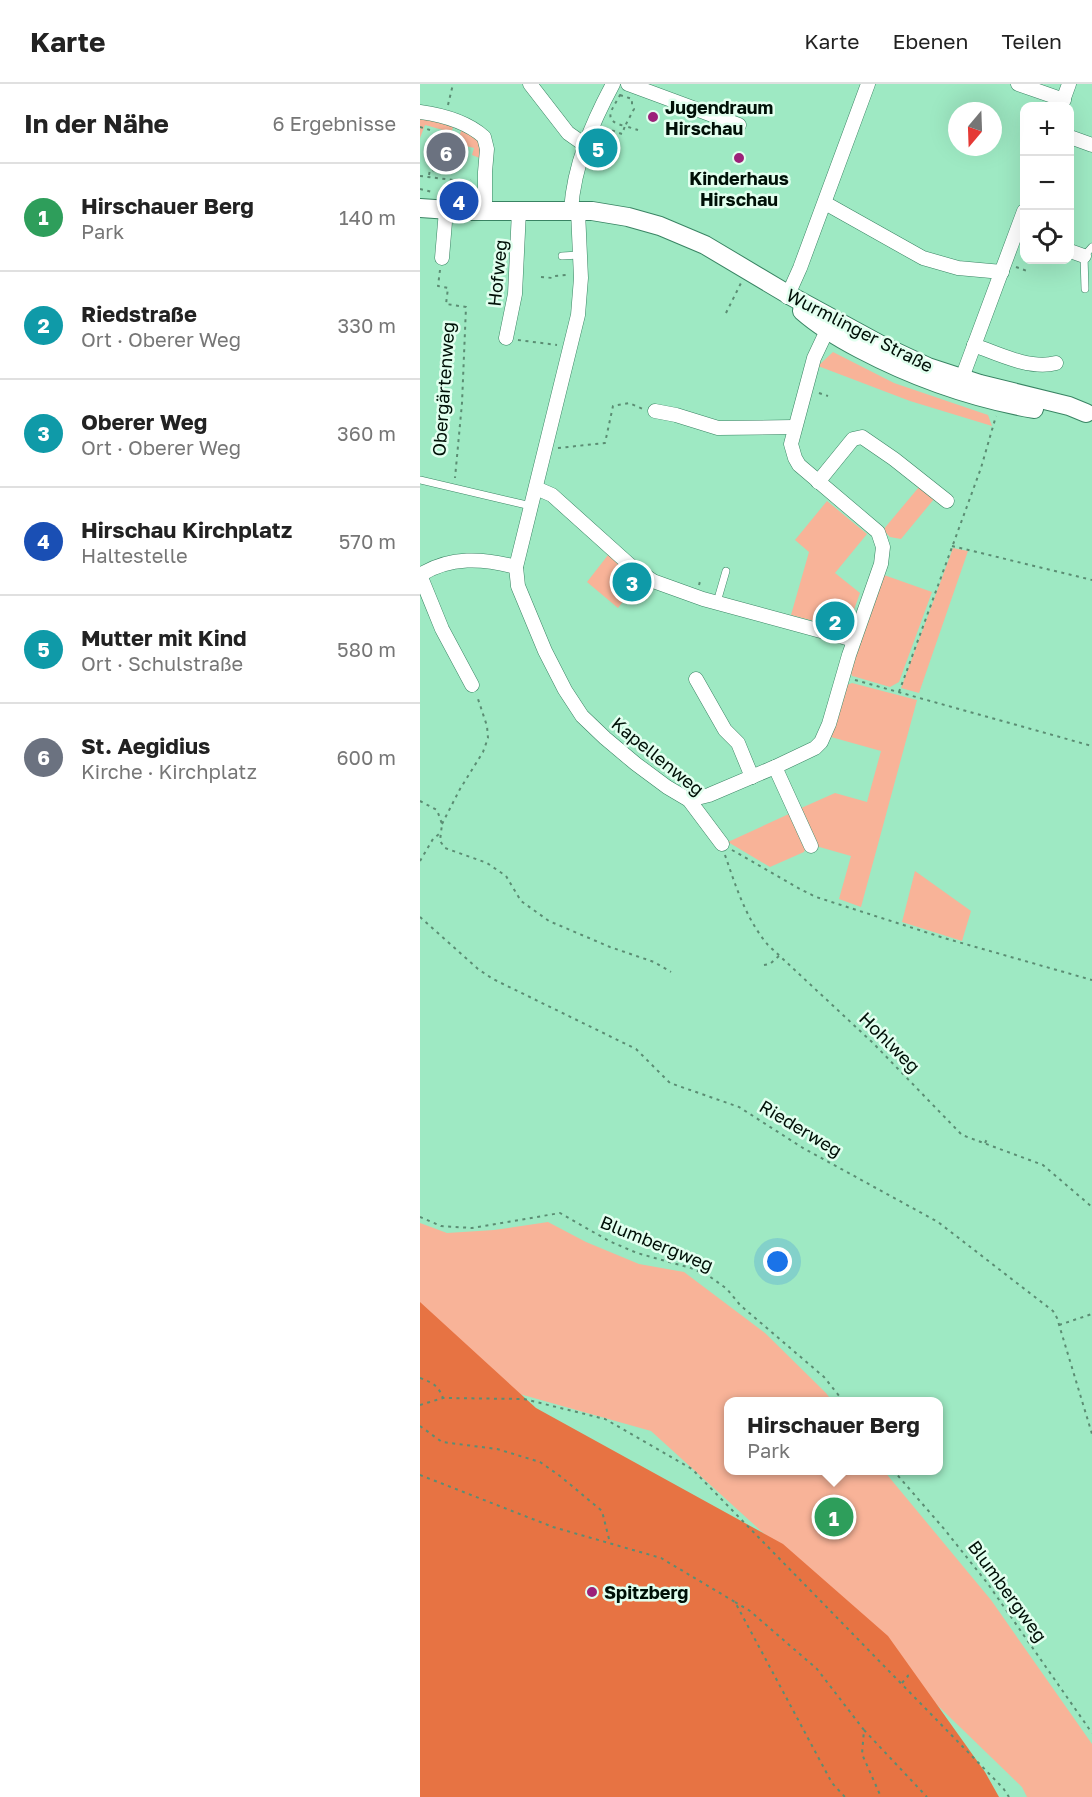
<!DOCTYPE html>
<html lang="de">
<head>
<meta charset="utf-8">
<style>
	:root { --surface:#fff; --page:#f6f6f6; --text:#222; --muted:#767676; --line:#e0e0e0; --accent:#0b8043 }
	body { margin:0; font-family:"Golos Text",sans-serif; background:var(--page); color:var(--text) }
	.controls { position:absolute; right:18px; top:18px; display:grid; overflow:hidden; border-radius:12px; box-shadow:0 6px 24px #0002 }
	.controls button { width:54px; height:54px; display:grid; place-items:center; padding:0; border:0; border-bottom:2px solid var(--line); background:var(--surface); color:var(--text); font:30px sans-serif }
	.compass { position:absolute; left:528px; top:18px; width:54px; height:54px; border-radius:50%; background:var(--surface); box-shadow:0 6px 24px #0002; rotate:199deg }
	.you { position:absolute; left:358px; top:1178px; width:21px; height:21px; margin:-15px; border:4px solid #fff; border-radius:50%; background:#1a73e8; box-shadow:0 0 0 9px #1a73e833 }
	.badge { display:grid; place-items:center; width:39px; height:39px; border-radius:50%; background:var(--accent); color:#fff; font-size:20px; font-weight:700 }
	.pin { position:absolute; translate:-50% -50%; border:3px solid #fff; box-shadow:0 2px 6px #0006 }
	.popup { position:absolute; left:304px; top:1313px; width:219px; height:78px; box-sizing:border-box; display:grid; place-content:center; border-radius:12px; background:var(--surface); filter:drop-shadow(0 2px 4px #0005); font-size:20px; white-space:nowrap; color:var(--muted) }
	.popup b { font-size:22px; color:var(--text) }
	.popup::after { content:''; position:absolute; left:50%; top:100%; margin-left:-12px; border:12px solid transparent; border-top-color:var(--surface) }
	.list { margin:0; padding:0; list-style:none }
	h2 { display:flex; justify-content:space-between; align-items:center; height:78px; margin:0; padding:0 24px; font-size:26px }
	h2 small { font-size:20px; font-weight:400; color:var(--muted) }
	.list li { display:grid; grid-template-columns:39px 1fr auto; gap:18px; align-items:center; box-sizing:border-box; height:108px; padding:0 24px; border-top:2px solid var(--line) }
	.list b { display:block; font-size:22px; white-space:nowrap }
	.list p { margin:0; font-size:20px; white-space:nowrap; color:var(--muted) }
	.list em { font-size:20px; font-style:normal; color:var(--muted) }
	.icon { flex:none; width:33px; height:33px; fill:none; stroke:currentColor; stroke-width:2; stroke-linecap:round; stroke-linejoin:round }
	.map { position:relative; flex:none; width:672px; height:1713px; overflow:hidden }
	header { display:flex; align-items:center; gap:36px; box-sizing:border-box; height:84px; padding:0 30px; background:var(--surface); border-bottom:2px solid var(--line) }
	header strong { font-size:28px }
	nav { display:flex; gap:33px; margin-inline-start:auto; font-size:21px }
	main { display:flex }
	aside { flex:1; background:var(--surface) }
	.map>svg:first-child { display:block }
	.green { fill:#f8b398 }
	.forest { fill:#e77343 }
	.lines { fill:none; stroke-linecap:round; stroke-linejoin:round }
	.lane-casing { stroke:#398463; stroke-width:8 }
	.street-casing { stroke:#398463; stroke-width:15 }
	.secondary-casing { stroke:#398463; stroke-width:20 }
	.path { stroke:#5b8d73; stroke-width:2; stroke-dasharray:3 4.5; stroke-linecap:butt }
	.lane { stroke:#fff; stroke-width:7 }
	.street { stroke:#fff; stroke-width:14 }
	.secondary { stroke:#fff; stroke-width:18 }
	.poi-dot { fill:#9c2179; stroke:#e2ffef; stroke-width:2 }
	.labels { text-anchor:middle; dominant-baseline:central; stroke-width:5; stroke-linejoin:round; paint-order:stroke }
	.poi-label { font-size:18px; font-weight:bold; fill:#001007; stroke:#e2ffef; text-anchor:start }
	.street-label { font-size:18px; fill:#001007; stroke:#e2ffef }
</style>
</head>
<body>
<header>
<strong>Karte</strong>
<nav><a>Karte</a><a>Ebenen</a><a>Teilen</a></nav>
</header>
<main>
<aside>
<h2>In der Nähe<small>6 Ergebnisse</small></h2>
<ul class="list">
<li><span class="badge" style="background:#2e9e5b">1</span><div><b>Hirschauer Berg</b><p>Park</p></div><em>140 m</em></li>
<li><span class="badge" style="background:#0f9aa8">2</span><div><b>Riedstraße</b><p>Ort · Oberer Weg</p></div><em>330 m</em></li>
<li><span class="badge" style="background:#0f9aa8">3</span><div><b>Oberer Weg</b><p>Ort · Oberer Weg</p></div><em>360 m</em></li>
<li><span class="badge" style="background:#1a4fb4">4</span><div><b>Hirschau Kirchplatz</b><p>Haltestelle</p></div><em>570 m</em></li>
<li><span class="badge" style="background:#0f9aa8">5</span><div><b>Mutter mit Kind</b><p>Ort · Schulstraße</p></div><em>580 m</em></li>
<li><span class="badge" style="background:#6b7280">6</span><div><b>St. Aegidius</b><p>Kirche · Kirchplatz</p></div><em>600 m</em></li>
</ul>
</aside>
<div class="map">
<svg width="672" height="1713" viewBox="0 0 672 1713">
	<rect width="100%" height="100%" fill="#9ee9c3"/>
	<g class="green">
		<path d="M0 34 34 41 28 57 21 55 23 46 5 41 0 54Z"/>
		<path d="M42 44 61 56 62 75 52 71 54 64 37 60Z"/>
		<path d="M413 268 474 299 568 331 572 342 490 317 398 282Z"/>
		<path d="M499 403 514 415 481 455 470 453 463 446Z"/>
		<path d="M407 417 447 450 415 489 440 509 427 545 418 544 420 536 412 533 409 541 371 531 389 468 375 456Z"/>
		<path d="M533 464 548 467 499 609 481 604Z"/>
		<path d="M188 471 214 493 209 499 214 503 198 524 167 498Z"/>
		<path d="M464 491 512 508 479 598 470 603 436 593 432 592 430 586Z"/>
		<path d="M432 599 497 616 441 823 419 815 431 772 396 762 379 725 415 709 447 718 461 667 411 653 427 601Z"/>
		<path d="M371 729 386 763 384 768 350 783 308 758Z"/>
		<path d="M495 787 551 827 542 857 482 838Z"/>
		<path d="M128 1138 166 1158 219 1180 264 1188 345 1249 406 1309 412 1317 309 1318V1386L464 1387 571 1516 672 1660V1713H607L602 1703 510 1614 395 1496 231 1347 0 1282V1139L27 1149 74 1146Z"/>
	</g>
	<path class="forest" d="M0 1218 116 1324 363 1460 468 1552 565 1688 579 1713H0Z"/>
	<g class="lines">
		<defs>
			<g id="lane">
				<path d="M142 172 159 171"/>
				<path d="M665 205 664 172 672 163"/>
				<path d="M0 396 111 422"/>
				<path d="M297 518 306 487"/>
			</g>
			<g id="street">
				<path d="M110 0 148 49 165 61"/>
				<path d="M208 0 319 41"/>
				<path d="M598 0 644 16"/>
				<path d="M641 22 649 0"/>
				<path d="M0 28C22 31 47 38 64 53L67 65 65 88V127"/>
				<path d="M650 53 672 61"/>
				<path d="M405 119 503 174 538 184 582 188"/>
				<path d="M151 126C154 81 172 39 193 0"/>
				<path d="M158 127 161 194 158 231 96 483 98 502 125 567 145 606 162 632 185 654 216 680 247 703 269 716 302 760"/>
				<path d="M650 167 664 172"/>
				<path d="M22 174 26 126"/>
				<path d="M367 213 380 184 448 0"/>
				<path d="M86 254 95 210 99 127"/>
				<path d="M554 261C578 270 611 286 636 279"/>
				<path d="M539 302 604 127"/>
				<path d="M235 327 256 331 298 344 374 343"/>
				<path d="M398 398 433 355 442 353 474 375 527 417"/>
				<path d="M116 404 132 411 211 482 233 497 283 515 434 556"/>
				<path d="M0 491 22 545 52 601"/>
				<path d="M0 491C30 472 63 474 96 483"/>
				<path d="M276 595 305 646 318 659 332 693"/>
				<path d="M355 683 391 762"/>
				<path d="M269 716 289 711 355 683 395 664 401 658 409 640 429 571 461 480 463 463 458 448 379 381 375 374 371 360 394 274 411 238"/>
			</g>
			<g id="secondary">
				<path d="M0 124 44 127H172L208 133 240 142 285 161 369 211 461 261 508 283 560 300 649 322 666 329"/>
				<path d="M382 227C399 242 419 254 440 265 495 294 552 314 614 325"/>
			</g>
		</defs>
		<use href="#lane" class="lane-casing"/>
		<use href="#street" class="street-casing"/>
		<use href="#secondary" class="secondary-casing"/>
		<g class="path">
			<path d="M200 11 212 15V21L214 25 205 42C181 37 192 26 200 11Z"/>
			<path d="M28 21 33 0"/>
			<path d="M0 43 10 46"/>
			<path d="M185 44 202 50 205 42 218 46"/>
			<path d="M32 58 35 49"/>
			<path d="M9 91 10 86 24 87 26 84"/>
			<path d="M0 92 50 98 51 96"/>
			<path d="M0 105 12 108"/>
			<path d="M46 113 50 98"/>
			<path d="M596 183 607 187"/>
			<path d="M20 186 18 202 28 204 26 220 46 223 42 319 35 394"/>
			<path d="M121 193 133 194 135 192 147 191"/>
			<path d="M306 229 321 199"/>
			<path d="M98 256 137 261"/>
			<path d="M399 309 408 312"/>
			<path d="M138 364 185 359 193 322 209 319 223 325"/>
			<path d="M532 462 672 496"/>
			<path d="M279 501 281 494"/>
			<path d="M404 533 406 529 414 523 432 527"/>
			<path d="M435 596 672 662"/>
			<path d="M479 608 561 384 576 332"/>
			<path d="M0 717 17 726 22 740 20 757 25 764 67 779 86 792 101 817 129 837 190 863 234 878 251 888"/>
			<path d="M22 740 40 705 63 668 68 654 67 642 57 612"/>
			<path d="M312 766 380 805 396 813 524 854 672 896"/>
			<path d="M305 771C316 803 326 835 348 861L453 959 542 1051 623 1081 672 1123"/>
			<path d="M0 777 13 755 19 750"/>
			<path d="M0 833 58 885 73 895 216 965 250 999 319 1023 383 1064 518 1138 633 1227 637 1234 672 1350"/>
			<path d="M344 881 350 880 359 872"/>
			<path d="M565 1059 568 1053"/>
			<path d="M0 1133 21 1142 52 1144 140 1129 189 1157 217 1169 271 1184 289 1192 307 1205 320 1221 404 1293 424 1318"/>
			<path d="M639 1241 672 1230"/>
			<path d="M0 1294C13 1299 18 1301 23 1314"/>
			<path d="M0 1321 23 1314 104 1315 185 1335 272 1385 583 1704 589 1713"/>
			<path d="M0 1342 22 1358 77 1365 120 1378 140 1392 182 1427 190 1459"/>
			<path d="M473 1386 525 1446 568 1500 672 1649"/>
			<path d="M0 1391 133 1443 241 1474 315 1518 412 1699 425 1713"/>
			<path d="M315 1518 330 1527 397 1585 444 1646 442 1670 461 1713"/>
			<path d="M482 1599 488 1592 487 1588"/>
			<path d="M444 1646 507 1713"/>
		</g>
		<use href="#lane" class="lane"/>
		<use href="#street" class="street"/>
		<use href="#secondary" class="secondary"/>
	</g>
	<g class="poi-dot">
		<circle cx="233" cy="33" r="6"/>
		<circle cx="319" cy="74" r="6"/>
		<circle cx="172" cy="1508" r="6"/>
	</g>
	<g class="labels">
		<g class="poi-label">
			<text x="245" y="23">Jugendraum<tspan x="245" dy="21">Hirschau</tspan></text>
			<text x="319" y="94" text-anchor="middle">Kinderhaus<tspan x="319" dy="21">Hirschau</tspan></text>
			<text x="184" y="1508">Spitzberg</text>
		</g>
		<g class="street-label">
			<text transform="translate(77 189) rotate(-84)">Hofweg</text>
			<text transform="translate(440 246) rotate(27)">Wurmlinger Straße</text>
			<text transform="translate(23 305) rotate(-86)">Obergärtenweg</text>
			<text transform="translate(238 672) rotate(39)">Kapellenweg</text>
			<text transform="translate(470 958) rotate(45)">Hohlweg</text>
			<text transform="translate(381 1044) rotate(31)">Riederweg</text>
			<text transform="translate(237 1159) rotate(22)">Blumbergweg</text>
			<text transform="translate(588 1507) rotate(54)">Blumbergweg</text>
		</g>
	</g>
</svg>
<div class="controls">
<button>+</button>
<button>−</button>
<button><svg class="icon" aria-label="locate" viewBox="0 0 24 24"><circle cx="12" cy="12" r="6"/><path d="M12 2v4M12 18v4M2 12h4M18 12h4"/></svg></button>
</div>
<svg class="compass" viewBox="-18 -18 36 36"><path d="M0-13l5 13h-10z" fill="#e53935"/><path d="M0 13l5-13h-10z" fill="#767676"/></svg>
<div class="you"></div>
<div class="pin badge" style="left:414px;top:1433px;background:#2e9e5b">1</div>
<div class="popup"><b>Hirschauer Berg</b>Park</div>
<div class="pin badge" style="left:415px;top:537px;background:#0f9aa8">2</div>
<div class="pin badge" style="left:212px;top:498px;background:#0f9aa8">3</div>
<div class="pin badge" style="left:39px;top:117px;background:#1a4fb4">4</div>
<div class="pin badge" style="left:178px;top:64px;background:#0f9aa8">5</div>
<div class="pin badge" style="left:26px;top:68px;background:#6b7280">6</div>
</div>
</main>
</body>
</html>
